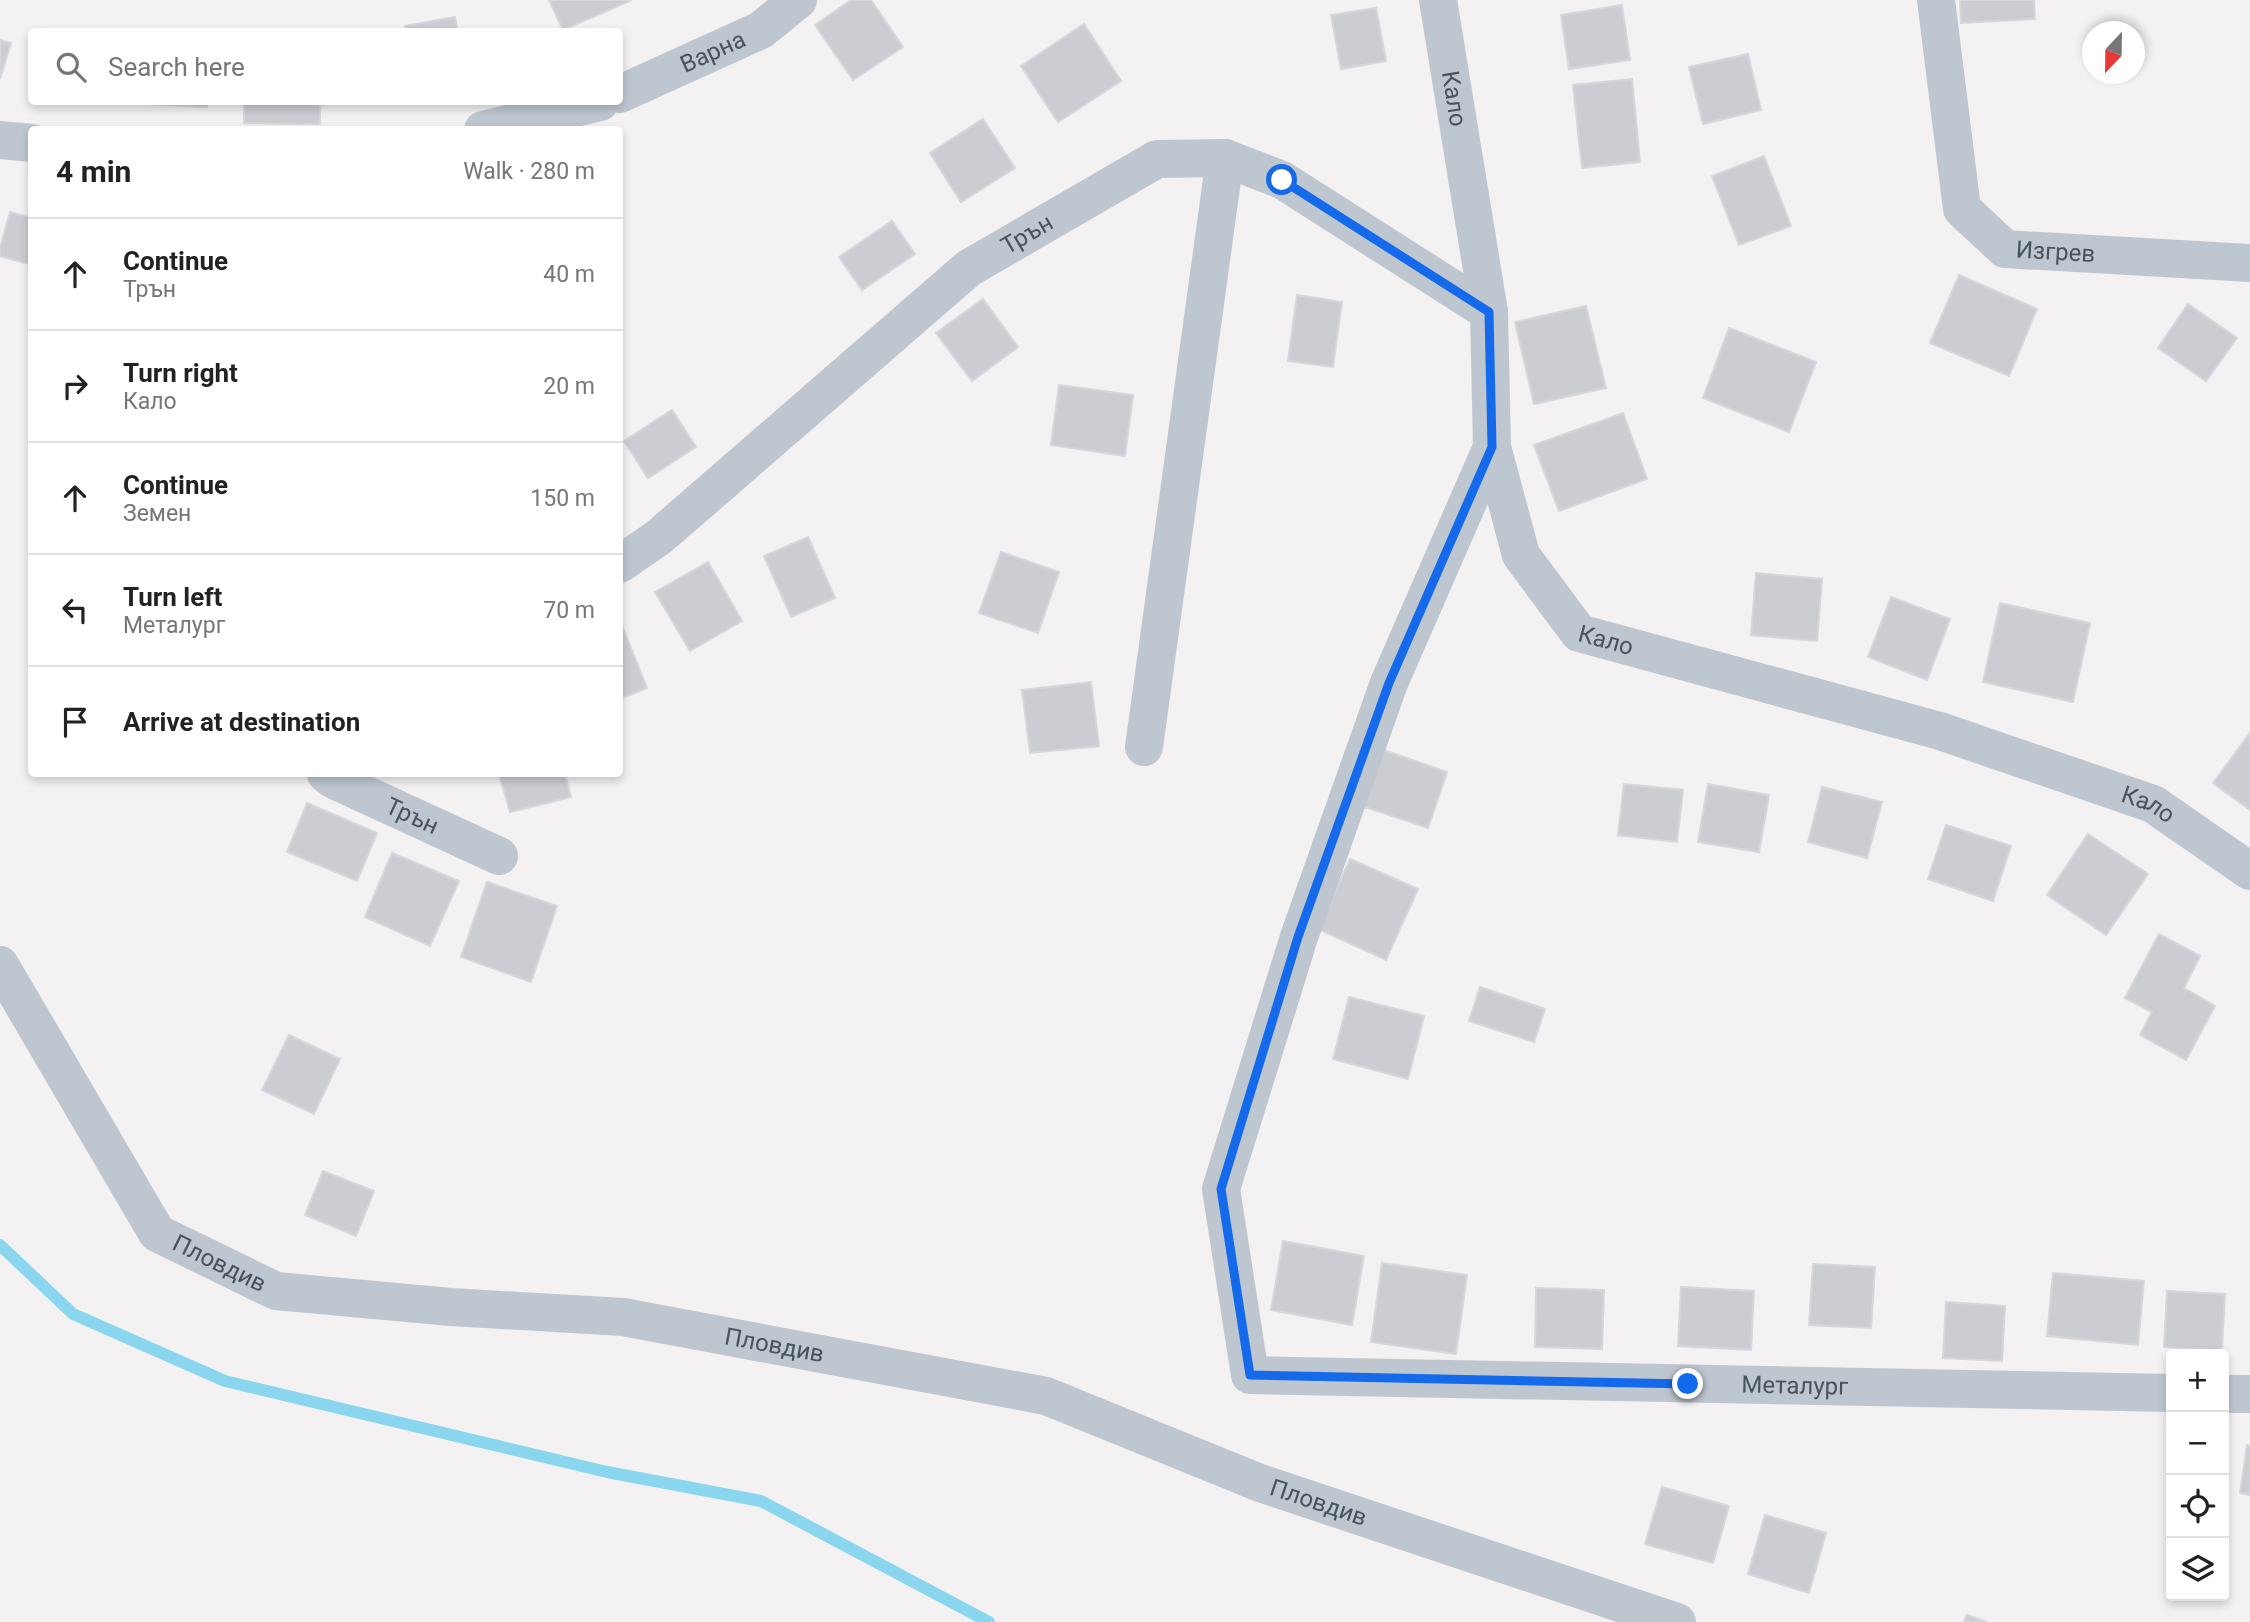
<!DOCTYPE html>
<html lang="en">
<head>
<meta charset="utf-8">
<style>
	:root { --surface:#fff; --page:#f2f2f2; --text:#222; --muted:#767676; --line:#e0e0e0 }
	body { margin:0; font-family:Roboto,sans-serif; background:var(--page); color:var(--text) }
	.controls { position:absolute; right:21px; bottom:21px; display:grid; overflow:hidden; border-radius:7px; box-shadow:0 4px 10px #0003 }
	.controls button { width:63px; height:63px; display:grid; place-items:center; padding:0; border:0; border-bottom:2px solid var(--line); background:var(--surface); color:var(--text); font:35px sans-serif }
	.compass { position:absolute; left:2082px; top:21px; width:63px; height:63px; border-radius:50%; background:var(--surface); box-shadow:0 4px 10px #0003; rotate:202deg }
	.stop { position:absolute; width:21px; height:21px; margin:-16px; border:5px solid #146aea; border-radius:50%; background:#fff }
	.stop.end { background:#146aea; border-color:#fff; box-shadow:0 2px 7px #0008 }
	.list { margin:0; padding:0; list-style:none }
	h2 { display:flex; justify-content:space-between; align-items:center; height:91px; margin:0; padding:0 28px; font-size:30px }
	h2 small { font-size:23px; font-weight:400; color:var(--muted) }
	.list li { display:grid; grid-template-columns:46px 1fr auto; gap:21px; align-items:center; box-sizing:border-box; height:112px; padding:0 28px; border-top:2px solid var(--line) }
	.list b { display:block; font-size:26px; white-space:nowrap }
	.list p { margin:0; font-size:23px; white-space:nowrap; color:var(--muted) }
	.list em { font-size:23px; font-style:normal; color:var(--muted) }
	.icon { flex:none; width:38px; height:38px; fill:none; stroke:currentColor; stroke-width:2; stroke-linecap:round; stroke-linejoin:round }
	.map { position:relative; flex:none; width:2250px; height:1622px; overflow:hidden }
	.search { position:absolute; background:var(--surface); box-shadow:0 4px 10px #0003; left:28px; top:28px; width:595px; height:77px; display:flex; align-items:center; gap:18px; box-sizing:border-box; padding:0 24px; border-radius:7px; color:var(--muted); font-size:26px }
	.panel { position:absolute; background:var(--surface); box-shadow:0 4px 10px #0003; left:28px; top:126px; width:595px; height:651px; border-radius:7px }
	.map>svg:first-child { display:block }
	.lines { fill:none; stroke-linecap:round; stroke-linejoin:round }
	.stream { stroke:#8bd6ef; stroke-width:12 }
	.building { fill:#cbcdd3; stroke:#d5d7dc; stroke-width:2 }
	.minor { stroke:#bec7d0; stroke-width:38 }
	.route { stroke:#146aea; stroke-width:9 }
	.labels { text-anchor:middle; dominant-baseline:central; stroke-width:6; stroke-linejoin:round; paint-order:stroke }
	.street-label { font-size:24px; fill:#48535f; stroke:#fff }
</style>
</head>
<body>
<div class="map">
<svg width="2250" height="1622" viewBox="0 0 2250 1622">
	<rect width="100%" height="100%" fill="#f3f1f1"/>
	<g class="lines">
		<path class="stream" d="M0 1245 73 1314 225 1381 607 1472 761 1501 989 1622"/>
	</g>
	<g class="building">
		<path d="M549 0H632L563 30Z"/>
		<path d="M851 0H871L903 47 853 80 815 25Z"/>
		<path d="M1960 0H2034L2035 19 1961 23Z"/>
		<path d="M1622 5 1630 60 1569 69 1561 15Z"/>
		<path d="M1376 8 1386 61 1341 69 1331 15Z"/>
		<path d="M455 17 458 32H406L405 26Z"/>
		<path d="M1084 24 1121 81 1058 122 1021 66Z"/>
		<path d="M0 40 11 43 0 79Z"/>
		<path d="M1748 54 1761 110 1703 124 1689 67Z"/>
		<path d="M1632 79 1640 162 1582 168 1573 85Z"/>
		<path d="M149 102H207V107L149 104Z"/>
		<path d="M244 102H320V124L244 123Z"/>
		<path d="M983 119 1015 168 961 202 930 153Z"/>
		<path d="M1764 156 1791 226 1739 245 1712 176Z"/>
		<path d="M10 212 32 218V265L0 256V248Z"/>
		<path d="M892 221 915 254 862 290 839 257Z"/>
		<path d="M1959 275 2037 309 2009 376 1930 343Z"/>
		<path d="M1297 295 1342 302 1333 367 1288 361Z"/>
		<path d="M983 299 1018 347 972 381 936 333Z"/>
		<path d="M2188 304 2237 338 2206 381 2158 348Z"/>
		<path d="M1586 306 1606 388 1534 404 1515 322Z"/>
		<path d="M1729 328 1816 362 1789 432 1703 398Z"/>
		<path d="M1059 385 1133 395 1125 456 1051 445Z"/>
		<path d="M672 410 696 447 648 478 624 441Z"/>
		<path d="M1623 413 1647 479 1559 511 1534 445Z"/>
		<path d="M808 537 835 598 791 617 764 556Z"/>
		<path d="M1001 552 1059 572 1038 633 979 613Z"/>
		<path d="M708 562 742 621 690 651 655 592Z"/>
		<path d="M1756 573 1822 579 1817 641 1751 635Z"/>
		<path d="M1891 597 1950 619 1927 680 1868 657Z"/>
		<path d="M2000 603 2090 623 2073 702 1983 682Z"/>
		<path d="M623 628 647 688 620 699V629Z"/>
		<path d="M1091 682 1099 746 1030 753 1022 690Z"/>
		<path d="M2250 733V810L2213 783Z"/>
		<path d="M1378 748 1447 772 1428 828 1359 805Z"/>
		<path d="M499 774H565L571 797 510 812Z"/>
		<path d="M1624 784 1683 790 1677 842 1618 835Z"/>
		<path d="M1708 784 1769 795 1759 852 1698 842Z"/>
		<path d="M1822 787 1882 802 1867 858 1808 842Z"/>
		<path d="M307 803 377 833 357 881 287 852Z"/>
		<path d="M1946 825 2011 846 1993 901 1928 879Z"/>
		<path d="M2088 834 2148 874 2106 935 2047 895Z"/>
		<path d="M392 853 459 881 430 946 365 917Z"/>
		<path d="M1350 859 1418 889 1386 960 1318 929Z"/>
		<path d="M487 882 557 906 531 982 461 957Z"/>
		<path d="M2159 934 2200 956 2184 988 2215 1006 2186 1060 2140 1035 2152 1012 2125 998Z"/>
		<path d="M1480 987 1545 1009 1534 1042 1469 1021Z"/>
		<path d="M1349 997 1424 1016 1408 1079 1333 1059Z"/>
		<path d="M289 1035 340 1059 314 1114 262 1090Z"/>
		<path d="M323 1171 374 1191 356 1236 305 1215Z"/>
		<path d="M1283 1241 1364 1256 1352 1325 1271 1310Z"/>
		<path d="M1382 1263 1467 1275 1456 1354 1371 1342Z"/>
		<path d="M1813 1264 1875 1267 1871 1328 1809 1325Z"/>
		<path d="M2053 1273 2144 1281 2138 1345 2047 1336Z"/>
		<path d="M1681 1287 1754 1291 1751 1350 1678 1346Z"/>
		<path d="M1536 1288 1604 1290 1602 1349 1535 1347Z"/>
		<path d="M2167 1291 2225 1294 2222 1350 2164 1347Z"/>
		<path d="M1946 1302 2005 1306 2002 1361 1943 1358Z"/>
		<path d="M2247 1445 2250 1446V1495L2240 1493Z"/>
		<path d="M1662 1487 1729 1506 1713 1563 1645 1544Z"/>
		<path d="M1765 1515 1826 1533 1809 1593 1748 1574Z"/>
		<path d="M1967 1615 1987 1622H1964Z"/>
	</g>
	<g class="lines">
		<g class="minor">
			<path id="s1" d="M1438 0 1489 312 1492 447 1521 555 1579 633 1940 731 2153 804 2250 871"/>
			<path id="s2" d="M1936 0 1962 209 2005 249 2250 263"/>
			<path id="s3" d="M620 94 761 30 798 0"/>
			<path d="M483 130 600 102"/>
			<path d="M0 140 32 143"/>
			<path id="s4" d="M1492 447 1389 683 1299 937 1221 1189 1250 1375 2171 1393"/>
			<path id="s5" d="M620 564 659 537 969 268 1157 159 1225 158 1282 180 1489 312"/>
			<path d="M1144 747 1225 158"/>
			<path id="s6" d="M326 774 334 780 499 856"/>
			<path id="s7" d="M0 965 157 1233 276 1291 451 1307 623 1317 1046 1396 1260 1483 1677 1622"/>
			<path d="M2224 1394H2250"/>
		</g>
	</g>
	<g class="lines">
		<path class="route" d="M1282 180 1489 312 1492 447 1389 683 1298 937 1221 1189 1250 1375 1688 1384"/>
	</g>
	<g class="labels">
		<g class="street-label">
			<text stroke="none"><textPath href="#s3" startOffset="102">Варна</textPath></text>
			<text stroke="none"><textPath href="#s1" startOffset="100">Кало</textPath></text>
			<text stroke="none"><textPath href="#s5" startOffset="525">Трън</textPath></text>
			<text stroke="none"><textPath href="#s2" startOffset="320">Изгрев</textPath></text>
			<text stroke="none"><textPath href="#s1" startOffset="688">Кало</textPath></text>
			<text stroke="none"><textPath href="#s1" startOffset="1255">Кало</textPath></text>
			<text stroke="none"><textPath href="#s6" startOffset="96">Трън</textPath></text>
			<text stroke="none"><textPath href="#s7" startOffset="380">Пловдив</textPath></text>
			<text stroke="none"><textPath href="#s7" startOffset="945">Пловдив</textPath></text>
			<text stroke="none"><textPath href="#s4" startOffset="1524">Металург</textPath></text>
			<text stroke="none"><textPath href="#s7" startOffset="1514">Пловдив</textPath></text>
		</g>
	</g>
</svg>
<div class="controls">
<button>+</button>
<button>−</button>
<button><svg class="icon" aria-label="locate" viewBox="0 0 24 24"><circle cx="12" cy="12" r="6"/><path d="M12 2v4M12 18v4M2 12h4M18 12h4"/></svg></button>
<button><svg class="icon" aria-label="layers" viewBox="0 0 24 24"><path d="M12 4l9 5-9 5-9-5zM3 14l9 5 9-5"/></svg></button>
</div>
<svg class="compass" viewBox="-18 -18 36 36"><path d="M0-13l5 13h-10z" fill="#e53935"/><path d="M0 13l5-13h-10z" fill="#767676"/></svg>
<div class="stop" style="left:1282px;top:180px"></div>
<div class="stop end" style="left:1688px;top:1384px"></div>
<div class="search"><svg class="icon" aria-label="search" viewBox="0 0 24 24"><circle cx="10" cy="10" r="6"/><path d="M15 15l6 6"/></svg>Search here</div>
<section class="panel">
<h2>4 min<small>Walk · 280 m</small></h2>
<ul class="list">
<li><svg class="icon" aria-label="ahead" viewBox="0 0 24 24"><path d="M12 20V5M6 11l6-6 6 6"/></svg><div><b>Continue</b><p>Трън</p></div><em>40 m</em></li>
<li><svg class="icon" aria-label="right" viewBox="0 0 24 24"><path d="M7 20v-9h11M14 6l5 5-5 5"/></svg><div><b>Turn right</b><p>Кало</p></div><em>20 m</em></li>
<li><svg class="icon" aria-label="ahead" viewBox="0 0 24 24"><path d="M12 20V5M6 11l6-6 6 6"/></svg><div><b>Continue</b><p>Земен</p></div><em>150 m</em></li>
<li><svg class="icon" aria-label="left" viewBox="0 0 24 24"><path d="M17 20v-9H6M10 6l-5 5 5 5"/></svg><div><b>Turn left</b><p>Металург</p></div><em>70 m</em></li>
<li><svg class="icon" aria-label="arrive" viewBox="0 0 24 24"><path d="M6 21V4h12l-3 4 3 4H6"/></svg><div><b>Arrive at destination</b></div></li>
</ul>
</section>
</div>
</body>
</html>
